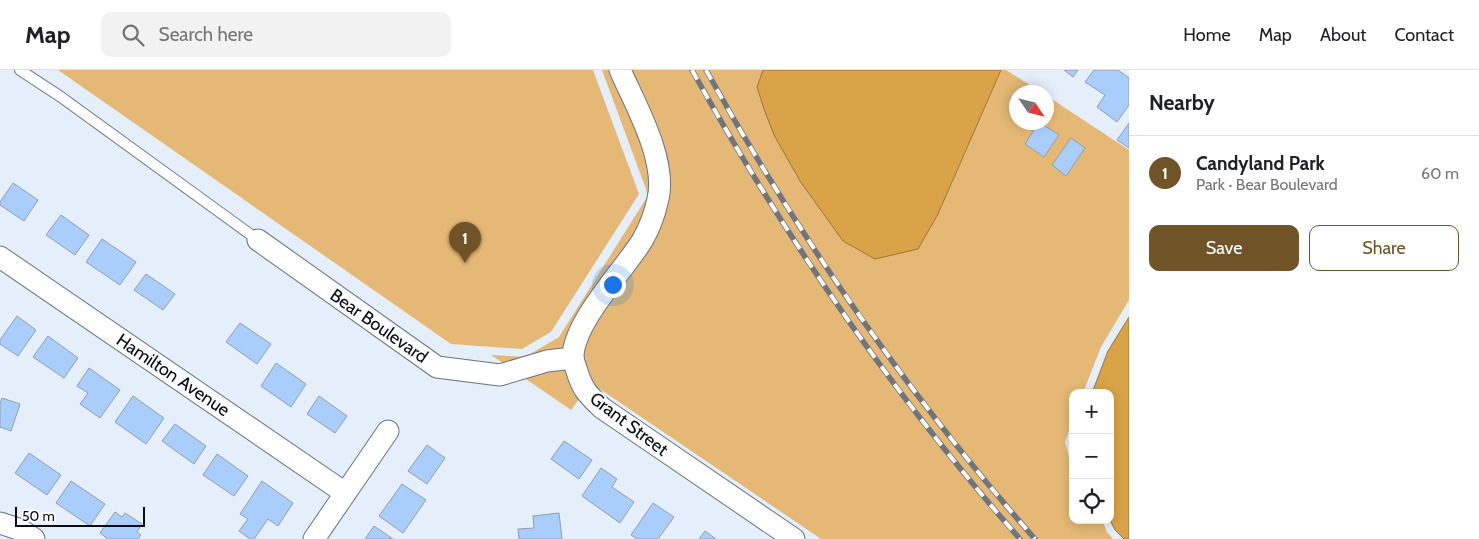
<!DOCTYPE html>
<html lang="en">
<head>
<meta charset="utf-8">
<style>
	:root { --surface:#fff; --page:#f2f2f2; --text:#202124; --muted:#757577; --line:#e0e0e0; --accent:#705427 }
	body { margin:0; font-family:Cabin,sans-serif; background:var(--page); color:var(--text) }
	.controls { position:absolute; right:15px; bottom:15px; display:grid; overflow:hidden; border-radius:10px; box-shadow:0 2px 12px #0003 }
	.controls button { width:45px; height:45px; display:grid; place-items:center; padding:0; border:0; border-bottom:1px solid var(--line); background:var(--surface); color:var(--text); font:25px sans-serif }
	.compass { position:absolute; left:1009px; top:15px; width:45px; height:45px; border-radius:50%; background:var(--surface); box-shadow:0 2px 12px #0003; rotate:125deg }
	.scale { position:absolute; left:15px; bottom:12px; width:130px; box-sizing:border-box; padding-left:5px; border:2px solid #090d12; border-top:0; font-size:14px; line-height:18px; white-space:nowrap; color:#090d12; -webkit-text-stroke:4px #f9fbff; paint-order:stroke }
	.you { position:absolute; left:612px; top:214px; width:18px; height:18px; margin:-12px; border:4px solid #fff; border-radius:50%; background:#1a73e8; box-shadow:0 0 0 8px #1a73e833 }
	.badge { display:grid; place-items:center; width:32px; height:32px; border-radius:50%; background:var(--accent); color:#fff; font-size:16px; font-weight:700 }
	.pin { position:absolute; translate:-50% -41px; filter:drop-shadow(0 1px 2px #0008) }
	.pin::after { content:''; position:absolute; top:26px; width:18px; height:15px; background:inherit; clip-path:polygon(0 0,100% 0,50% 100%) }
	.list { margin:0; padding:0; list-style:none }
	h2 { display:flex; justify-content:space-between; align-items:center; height:65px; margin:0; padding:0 20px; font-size:21px }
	h2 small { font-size:16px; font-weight:400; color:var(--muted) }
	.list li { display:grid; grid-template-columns:32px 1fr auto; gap:15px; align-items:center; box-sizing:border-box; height:75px; padding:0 20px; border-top:1px solid var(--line) }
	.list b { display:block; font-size:19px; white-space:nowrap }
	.list p { margin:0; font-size:16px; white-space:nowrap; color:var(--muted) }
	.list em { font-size:16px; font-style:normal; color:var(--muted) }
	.actions { display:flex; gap:10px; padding:15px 20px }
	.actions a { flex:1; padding:11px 0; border:1px solid var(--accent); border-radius:10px; text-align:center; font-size:18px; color:var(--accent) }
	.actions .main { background:var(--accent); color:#fff }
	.icon { flex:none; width:28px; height:28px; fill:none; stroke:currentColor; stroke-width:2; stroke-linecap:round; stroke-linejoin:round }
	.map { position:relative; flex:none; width:1129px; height:469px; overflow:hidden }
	header { display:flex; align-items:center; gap:30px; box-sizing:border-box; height:70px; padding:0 25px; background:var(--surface); border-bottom:1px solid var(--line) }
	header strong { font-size:24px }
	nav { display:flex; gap:28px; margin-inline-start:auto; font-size:18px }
	.search { width:350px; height:45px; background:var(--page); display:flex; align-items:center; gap:12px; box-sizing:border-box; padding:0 18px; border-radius:10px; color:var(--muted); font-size:19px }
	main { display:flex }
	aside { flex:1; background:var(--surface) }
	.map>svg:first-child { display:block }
	.green { fill:#e5b975 }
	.water { fill:#daa347; stroke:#9b7637 }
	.building { fill:#aacefc; stroke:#919dac }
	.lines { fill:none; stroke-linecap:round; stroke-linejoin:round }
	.service-casing { stroke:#687382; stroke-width:12 }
	.minor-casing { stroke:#687382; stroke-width:23 }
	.service { stroke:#fff; stroke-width:10 }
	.minor { stroke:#fff; stroke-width:21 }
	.rail-casing { stroke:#6f757e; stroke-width:5.5 }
	.rail { stroke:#f9fbff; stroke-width:4; stroke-dasharray:11; stroke-linecap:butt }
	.labels { text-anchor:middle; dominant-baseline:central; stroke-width:4.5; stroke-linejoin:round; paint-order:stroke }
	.street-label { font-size:18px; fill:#090d12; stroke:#f9fbff }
</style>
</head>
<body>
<header>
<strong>Map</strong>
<div class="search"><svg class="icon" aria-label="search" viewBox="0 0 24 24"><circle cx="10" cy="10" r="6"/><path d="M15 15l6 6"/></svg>Search here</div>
<nav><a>Home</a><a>Map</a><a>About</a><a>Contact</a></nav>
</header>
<main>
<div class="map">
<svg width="1129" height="469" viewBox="0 0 1129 469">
	<rect width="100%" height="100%" fill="#e5effc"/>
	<g class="green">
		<path d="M58 0H593L639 124 551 262 522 279 451 274Z"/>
		<path d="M602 0H610C627 38 653 81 649 123 648 136 641 151 637 163L655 171 668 129 631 0H763L757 17 774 65 938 144 1001 0H1006L1041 22H1016V52H1046L1047 26 1129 80V230L1101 277 1083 323H1073V350L1065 372 1073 401V450H1102L1107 462 1113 469H821L591 313 571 340 491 285 525 287 559 267 647 127V122Z"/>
	</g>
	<g class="water">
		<path d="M763 0H1001L938 144 918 179 875 189 843 171 800 111 774 65 764 39 757 17Z"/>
		<path d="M1129 247V469H1124L1115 460 1110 450V323H1092L1108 281Z"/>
	</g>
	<g class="building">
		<path d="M1064 0H1078L1073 7Z"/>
		<path d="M1094 0H1118L1129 8V35L1117 52 1097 37 1105 25 1085 12Z"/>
		<path d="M1039 52 1059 65 1044 87 1025 74Z"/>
		<path d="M1129 53V78L1117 70Z"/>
		<path d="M1071 68 1085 78 1066 106 1052 95Z"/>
		<path d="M13 113 38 130 24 151 0 135V132Z"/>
		<path d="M61 145 89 165 75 185 46 165Z"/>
		<path d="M102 169 136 192 120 215 86 192Z"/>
		<path d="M146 204 175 224 163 240 134 220Z"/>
		<path d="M17 246 36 260 18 286 0 274V270Z"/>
		<path d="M240 253 271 274 257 294 226 272Z"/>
		<path d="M48 266 78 288 64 308 33 287Z"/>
		<path d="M276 293 306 314 291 337 261 316Z"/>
		<path d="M89 298 120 320 100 348 80 334 88 323 77 316Z"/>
		<path d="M133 326 164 348 146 374 115 352Z"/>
		<path d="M319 326 347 346 335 363 307 344Z"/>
		<path d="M2 328 20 334 11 361 0 357V333Z"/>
		<path d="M175 354 206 376 194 394 162 371Z"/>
		<path d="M564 371 592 390 579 409 551 389Z"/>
		<path d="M427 375 445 388 427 414 408 401Z"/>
		<path d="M29 383 61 405 47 425 15 403Z"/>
		<path d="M217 384 248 406 234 426 203 405Z"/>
		<path d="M601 398 617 409 612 417 634 432 620 453 582 426Z"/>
		<path d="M71 411 105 434 90 456 56 433Z"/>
		<path d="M262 411 293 433 278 456 268 449 254 469H250L239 461 248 449 240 444Z"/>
		<path d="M402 414 426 430 403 463 379 446Z"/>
		<path d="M653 433 674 447 658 469H637L631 465Z"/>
		<path d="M115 442 122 447 125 443 142 454 137 462 141 465 138 469H108L100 463Z"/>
		<path d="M559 443 562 469H519L518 459 534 458 533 446Z"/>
		<path d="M374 456 393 469H365Z"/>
		<path d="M705 461 716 469H699Z"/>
	</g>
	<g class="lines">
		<defs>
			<path id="service" d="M20 0 61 27 258 170"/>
			<g id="minor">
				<path d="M620 0C636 36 667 90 658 129 655 143 649 159 642 171 623 201 573 253 573 287 573 291 575 295 576 298 582 319 587 324 602 338L794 469"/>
				<path d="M258 170 437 297 500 305 547 291 573 288"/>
				<path d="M0 187 345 423"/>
				<path d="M0 453 21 460 34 469"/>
				<path d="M314 469 388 361"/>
			</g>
		</defs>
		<use href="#service" class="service-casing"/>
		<use href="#minor" class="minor-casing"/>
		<use href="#service" class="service"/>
		<use href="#minor" class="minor"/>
		<defs>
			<g id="rail">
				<path d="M692 0C784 166 894 326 1020 469"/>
				<path d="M706 0C798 166 910 327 1035 469"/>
			</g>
		</defs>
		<use href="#rail" class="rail-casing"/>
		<use href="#rail" class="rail"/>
	</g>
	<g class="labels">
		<g class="street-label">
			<text transform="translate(379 256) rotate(35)">Bear Boulevard</text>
			<text transform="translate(173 305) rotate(34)">Hamilton Avenue</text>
			<text transform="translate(629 354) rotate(37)">Grant Street</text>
		</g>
	</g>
</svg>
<div class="controls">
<button>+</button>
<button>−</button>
<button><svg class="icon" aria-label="locate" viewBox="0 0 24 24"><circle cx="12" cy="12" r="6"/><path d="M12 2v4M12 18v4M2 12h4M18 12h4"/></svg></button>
</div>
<svg class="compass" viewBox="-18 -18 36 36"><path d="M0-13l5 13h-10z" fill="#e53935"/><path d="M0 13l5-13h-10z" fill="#757577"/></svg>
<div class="scale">50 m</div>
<div class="you"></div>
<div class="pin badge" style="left:465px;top:193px">1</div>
</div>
<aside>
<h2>Nearby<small></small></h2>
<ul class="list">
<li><span class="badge">1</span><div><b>Candyland Park</b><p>Park · Bear Boulevard</p></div><em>60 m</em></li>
</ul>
<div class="actions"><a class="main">Save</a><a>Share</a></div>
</aside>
</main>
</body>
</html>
